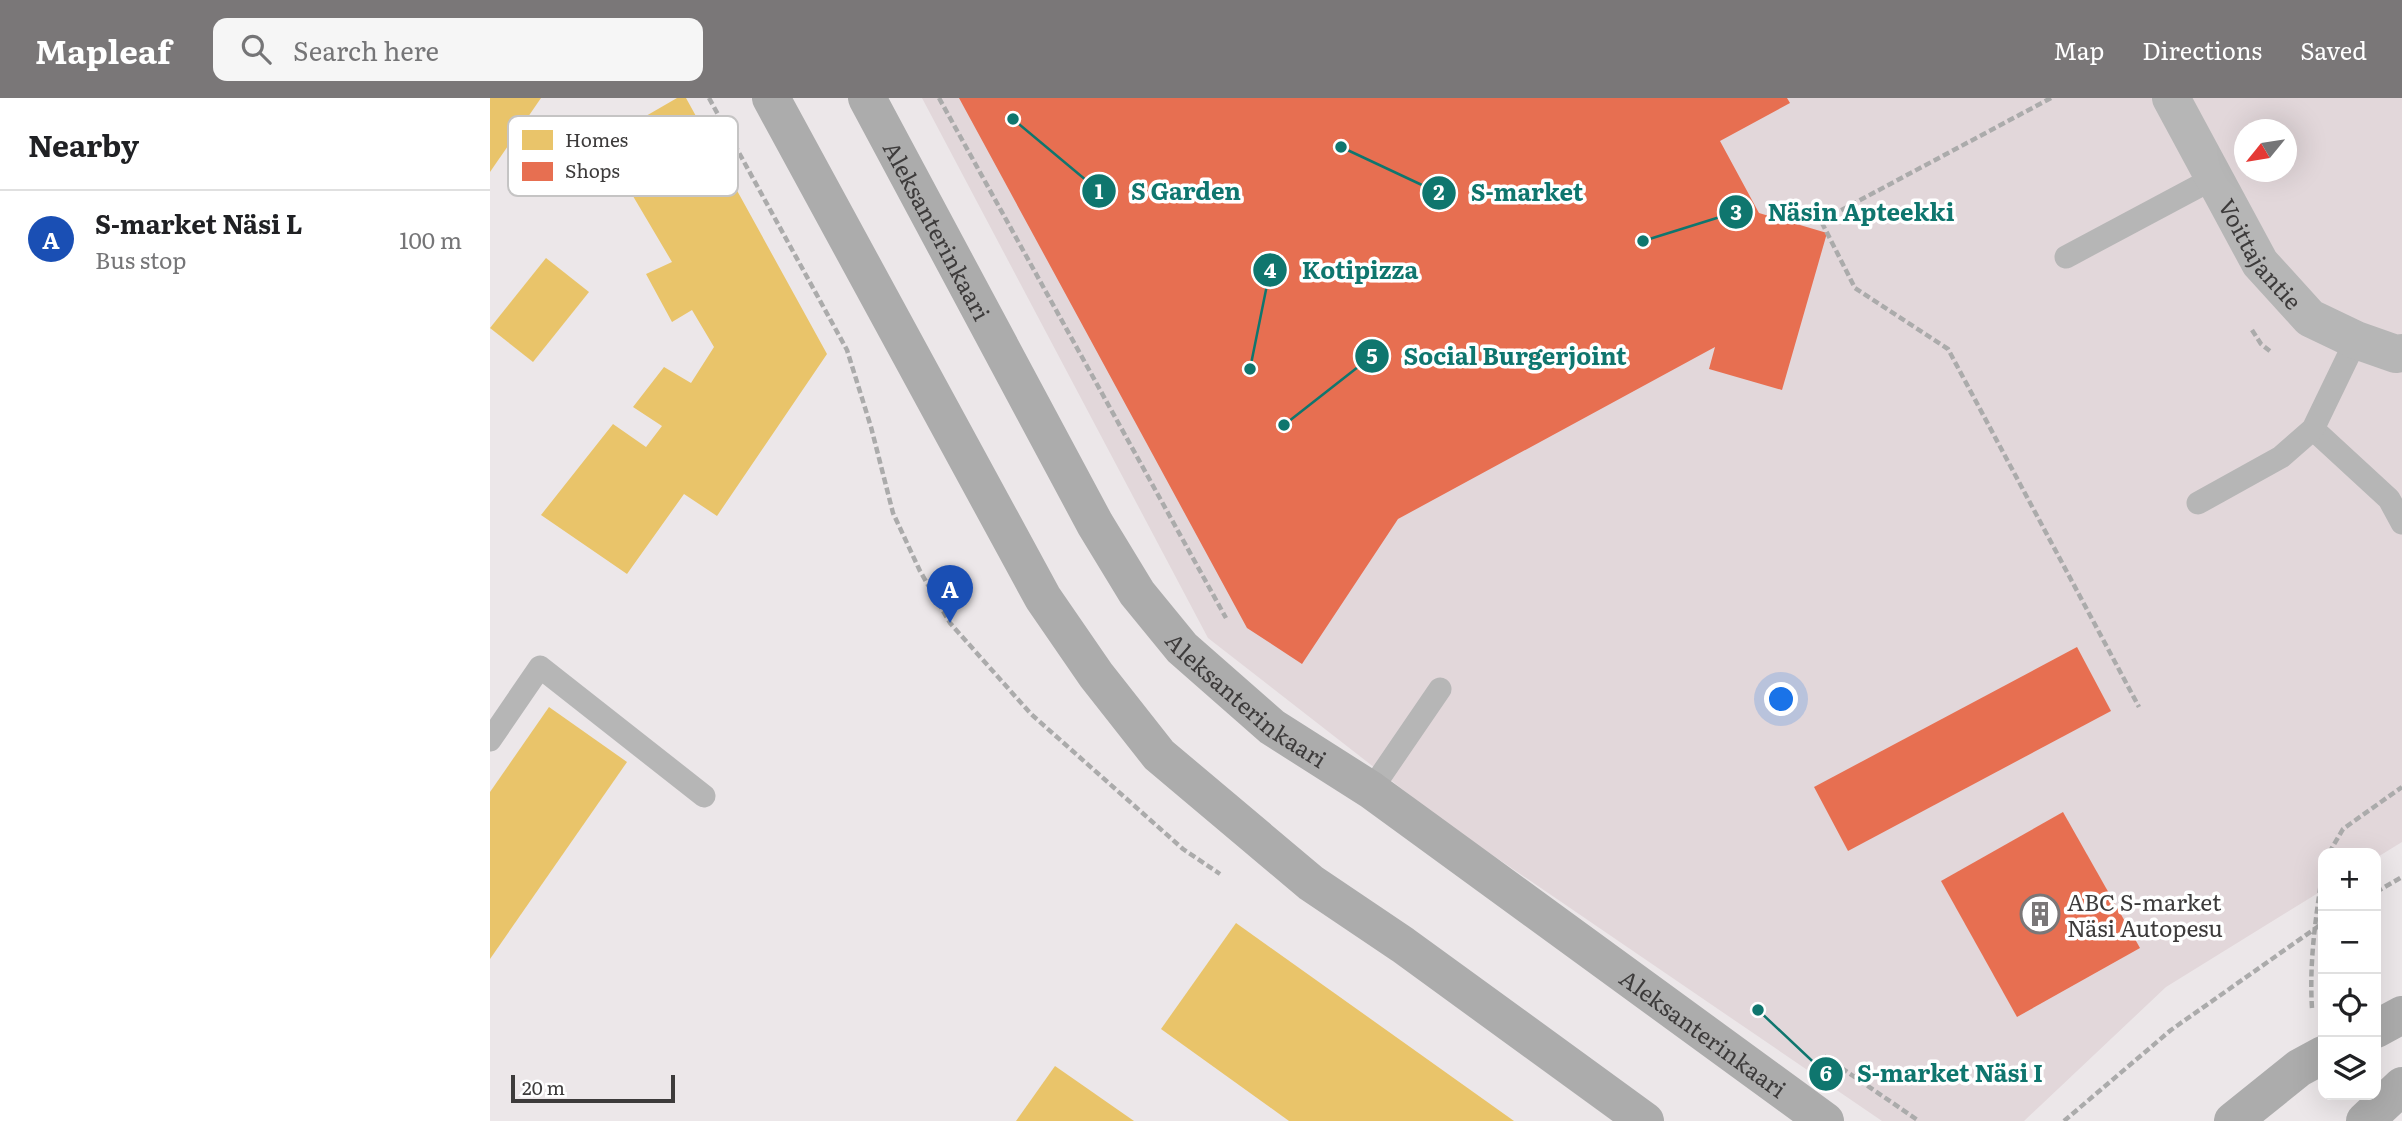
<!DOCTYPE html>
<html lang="en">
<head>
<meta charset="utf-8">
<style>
	:root { --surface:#fff; --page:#f6f6f6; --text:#202124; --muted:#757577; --line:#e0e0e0; --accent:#7a7778 }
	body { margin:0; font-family:Literata,serif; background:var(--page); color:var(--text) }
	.controls { position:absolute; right:21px; bottom:21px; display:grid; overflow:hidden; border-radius:14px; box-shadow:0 7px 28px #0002 }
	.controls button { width:63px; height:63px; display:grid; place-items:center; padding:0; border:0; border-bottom:2px solid var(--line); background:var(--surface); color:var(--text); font:35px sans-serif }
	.compass { position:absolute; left:1744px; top:21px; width:63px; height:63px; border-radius:50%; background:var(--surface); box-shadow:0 7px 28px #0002; rotate:240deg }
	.scale { position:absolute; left:21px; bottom:18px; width:164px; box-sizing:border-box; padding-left:7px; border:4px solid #3d3b3b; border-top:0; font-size:19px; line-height:24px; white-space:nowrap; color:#3d3b3b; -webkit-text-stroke:5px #fff; paint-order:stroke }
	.you { position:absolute; left:1292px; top:602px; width:24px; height:24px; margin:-18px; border:5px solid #fff; border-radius:50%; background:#1a73e8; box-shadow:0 0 0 10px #1a73e833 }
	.badge { display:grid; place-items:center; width:46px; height:46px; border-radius:50%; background:var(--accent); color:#fff; font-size:23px; font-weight:700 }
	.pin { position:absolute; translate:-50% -58px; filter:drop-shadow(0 2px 4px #0008) }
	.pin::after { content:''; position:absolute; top:37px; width:24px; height:21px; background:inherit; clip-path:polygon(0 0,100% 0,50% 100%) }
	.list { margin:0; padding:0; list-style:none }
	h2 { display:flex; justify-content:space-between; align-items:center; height:91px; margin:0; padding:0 28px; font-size:30px }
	h2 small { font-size:23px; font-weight:400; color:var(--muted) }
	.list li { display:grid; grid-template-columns:46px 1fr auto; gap:21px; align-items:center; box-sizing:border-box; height:98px; padding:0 28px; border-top:2px solid var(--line) }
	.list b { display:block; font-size:26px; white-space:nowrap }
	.list p { margin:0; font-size:23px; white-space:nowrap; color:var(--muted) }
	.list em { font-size:23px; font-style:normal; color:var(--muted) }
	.icon { flex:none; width:38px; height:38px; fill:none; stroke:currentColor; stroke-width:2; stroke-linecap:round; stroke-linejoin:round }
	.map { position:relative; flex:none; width:1912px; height:1023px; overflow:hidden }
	header { display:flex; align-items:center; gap:42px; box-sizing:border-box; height:98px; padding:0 35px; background:var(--accent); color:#fff }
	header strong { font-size:33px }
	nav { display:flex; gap:38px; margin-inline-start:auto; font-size:24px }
	.search { width:490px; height:63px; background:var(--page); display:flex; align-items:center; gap:18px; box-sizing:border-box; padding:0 24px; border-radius:14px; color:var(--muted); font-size:26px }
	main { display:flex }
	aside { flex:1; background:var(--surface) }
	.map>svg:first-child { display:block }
	.built { fill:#e2d7da; fill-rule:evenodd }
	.homes { fill:#e9c46a }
	.shops { fill:#e76f51 }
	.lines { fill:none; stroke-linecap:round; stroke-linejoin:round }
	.path { stroke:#ababab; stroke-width:4.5; stroke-dasharray:7 3.5; stroke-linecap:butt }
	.lane { stroke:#b6b6b6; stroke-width:23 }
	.street { stroke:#b6b6b6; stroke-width:38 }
	.secondary { stroke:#acacac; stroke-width:38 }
	.labels { text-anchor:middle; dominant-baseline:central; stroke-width:7; stroke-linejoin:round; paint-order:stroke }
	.street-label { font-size:23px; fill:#3d3b3b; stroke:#fff }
	.poi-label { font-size:23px; fill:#3d3b3b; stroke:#fff; text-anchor:start }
	.key { fill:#fff; stroke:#c5c4c4; stroke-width:2 }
	.key-label { font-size:19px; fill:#3d3b3b }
	.leader { fill:none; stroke:#0f766e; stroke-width:2.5 }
	.callout-dot { fill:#0f766e; stroke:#fff; stroke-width:2.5 }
	.mark-label { font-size:21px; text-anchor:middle; font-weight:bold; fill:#fff }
	.callout-label { font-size:24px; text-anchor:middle; font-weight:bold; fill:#0f766e; stroke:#fff; stroke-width:7; stroke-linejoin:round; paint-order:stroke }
</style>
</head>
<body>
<header>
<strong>Mapleaf</strong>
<div class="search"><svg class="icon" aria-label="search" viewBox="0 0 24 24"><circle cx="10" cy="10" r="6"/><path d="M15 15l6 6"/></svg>Search here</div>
<nav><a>Map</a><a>Directions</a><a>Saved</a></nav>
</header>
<main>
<aside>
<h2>Nearby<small></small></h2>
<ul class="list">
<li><span class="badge" style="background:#1a4fb4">A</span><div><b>S-market Näsi L</b><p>Bus stop</p></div><em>100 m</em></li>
</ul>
</aside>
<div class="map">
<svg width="1912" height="1023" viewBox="0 0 1912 1023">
	<rect width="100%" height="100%" fill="#ece7e9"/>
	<path class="built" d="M432 0H1912V744L1886 760V755H1833V792L1676 889 1534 1023H1392L957 726 718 540ZM1755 32H1797V74H1755Z"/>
	<g class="homes">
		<path d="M0 0H51L0 74Z"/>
		<path d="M187 0H196L337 256 227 418 194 396 137 476 51 417 123 326 156 349 172 328 143 309 174 269 201 285 224 249 202 212 182 224 156 176 182 164 111 44Z"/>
		<path d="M56 160 99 194 43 264 0 230Z"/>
		<path d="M59 609 137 664 0 861V694Z"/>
		<path d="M746 825 1024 1023H799L671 931Z"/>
		<path d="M565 968 644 1023H526Z"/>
	</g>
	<g class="shops">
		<path d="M469 0H1297L1300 5 1230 43 1269 115 1337 135 1292 292 1219 271 1225 249 908 421 812 566 757 530Z"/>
		<path d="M1587 549 1621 613 1358 753 1324 689Z"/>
		<path d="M1573 714 1650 850 1527 919 1451 783Z"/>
	</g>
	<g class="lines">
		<g class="path">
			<path d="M219 0 357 252 381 329 403 415 430 473 460 525 541 616 693 751 730 776"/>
			<path d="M449 0 736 520"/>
			<path d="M1561 0 1331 123 1365 190 1458 251 1649 609"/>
			<path d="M1762 232 1771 246 1781 254"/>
			<path d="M1839 755 1853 731 1912 689"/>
			<path d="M1886 794 1912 779"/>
			<path d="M1822 910C1819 863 1826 818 1833 771"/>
			<path d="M1334 958 1429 1023"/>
			<path d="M1574 1023 1681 932 1833 825"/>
		</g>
		<g class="lane">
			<path d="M1576 159 1724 80"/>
			<path d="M1823 331 1899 401 1912 425"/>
			<path d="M1708 405 1791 359 1823 331 1866 242"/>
			<path d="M0 642 50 569 214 698"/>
			<path d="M881 692 950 591"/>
		</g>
		<path class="street" id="s1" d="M1681 0 1770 165 1820 220 1866 242 1906 256 1912 255"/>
		<g class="secondary">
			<path d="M281 0 553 500 606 577 669 657 821 785 913 847 1155 1023"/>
			<path id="s2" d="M377 0 605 426 647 495 692 550 782 629 881 692 1335 1023"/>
			<path d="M1886 931 1912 917"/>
			<path d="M1743 1023 1809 970 1833 957"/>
			<path d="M1875 1023 1912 988"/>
		</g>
	</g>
	<defs>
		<symbol id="building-ring" viewBox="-11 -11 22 22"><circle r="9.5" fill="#fff" stroke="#7a7778" stroke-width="1.5"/><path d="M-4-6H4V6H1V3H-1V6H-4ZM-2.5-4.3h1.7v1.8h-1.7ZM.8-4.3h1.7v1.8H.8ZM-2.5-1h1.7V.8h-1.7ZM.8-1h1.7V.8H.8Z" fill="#7a7778"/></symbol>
	</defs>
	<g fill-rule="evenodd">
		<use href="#building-ring" x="1528" y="794" width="44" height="44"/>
	</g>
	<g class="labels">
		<g class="street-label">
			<text stroke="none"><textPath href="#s2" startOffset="150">Aleksanterinkaari</textPath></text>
			<text stroke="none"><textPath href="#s1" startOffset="180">Voittajantie</textPath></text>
			<text stroke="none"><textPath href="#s2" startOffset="718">Aleksanterinkaari</textPath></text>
			<text stroke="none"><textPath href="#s2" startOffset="1284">Aleksanterinkaari</textPath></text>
		</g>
		<g class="poi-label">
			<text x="1577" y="803">ABC S-market<tspan x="1577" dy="26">Näsi Autopesu</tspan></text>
		</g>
	</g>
	<rect x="18" y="18" width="230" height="80" rx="10" class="key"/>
	<rect x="32" y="32" width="31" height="20" fill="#e9c46a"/>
	<rect x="32" y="64" width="31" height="19" fill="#e76f51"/>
	<g class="key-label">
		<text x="75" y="49">Homes</text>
		<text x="75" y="80">Shops</text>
	</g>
	<path class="leader" d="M523 21L609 93M851 49L949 95M1153 143L1246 114M760 271L780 172M794 327L882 258M1268 912L1336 976"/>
	<g class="callout-dot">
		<circle cx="523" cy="21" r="7"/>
		<circle cx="851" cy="49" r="7"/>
		<circle cx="1153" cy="143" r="7"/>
		<circle cx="760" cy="271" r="7"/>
		<circle cx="794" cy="327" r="7"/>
		<circle cx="1268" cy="912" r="7"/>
		<circle cx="609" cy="93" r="18"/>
		<circle cx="949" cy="95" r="18"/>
		<circle cx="1246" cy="114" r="18"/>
		<circle cx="780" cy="172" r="18"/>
		<circle cx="882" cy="258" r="18"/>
		<circle cx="1336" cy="976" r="18"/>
	</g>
	<g class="mark-label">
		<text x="609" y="101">1</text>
		<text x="949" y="102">2</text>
		<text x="1246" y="122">3</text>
		<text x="780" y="180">4</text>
		<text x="882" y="266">5</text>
		<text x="1336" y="983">6</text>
	</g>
	<g class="callout-label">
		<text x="696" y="102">S Garden</text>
		<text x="1037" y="103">S-market</text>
		<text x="1371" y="123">Näsin Apteekki</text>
		<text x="870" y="181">Kotipizza</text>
		<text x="1025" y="267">Social Burgerjoint</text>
		<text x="1460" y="984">S-market Näsi I</text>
	</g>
</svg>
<div class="controls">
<button>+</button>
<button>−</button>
<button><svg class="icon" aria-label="locate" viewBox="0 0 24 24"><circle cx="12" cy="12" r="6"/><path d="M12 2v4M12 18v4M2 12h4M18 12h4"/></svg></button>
<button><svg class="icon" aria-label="layers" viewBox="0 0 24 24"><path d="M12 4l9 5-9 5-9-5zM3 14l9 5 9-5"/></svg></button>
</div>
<svg class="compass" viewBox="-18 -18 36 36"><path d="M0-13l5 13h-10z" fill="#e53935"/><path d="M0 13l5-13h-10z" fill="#757577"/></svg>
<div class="scale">20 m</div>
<div class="you"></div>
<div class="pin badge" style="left:460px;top:525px;background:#1a4fb4">A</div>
</div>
</main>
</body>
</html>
